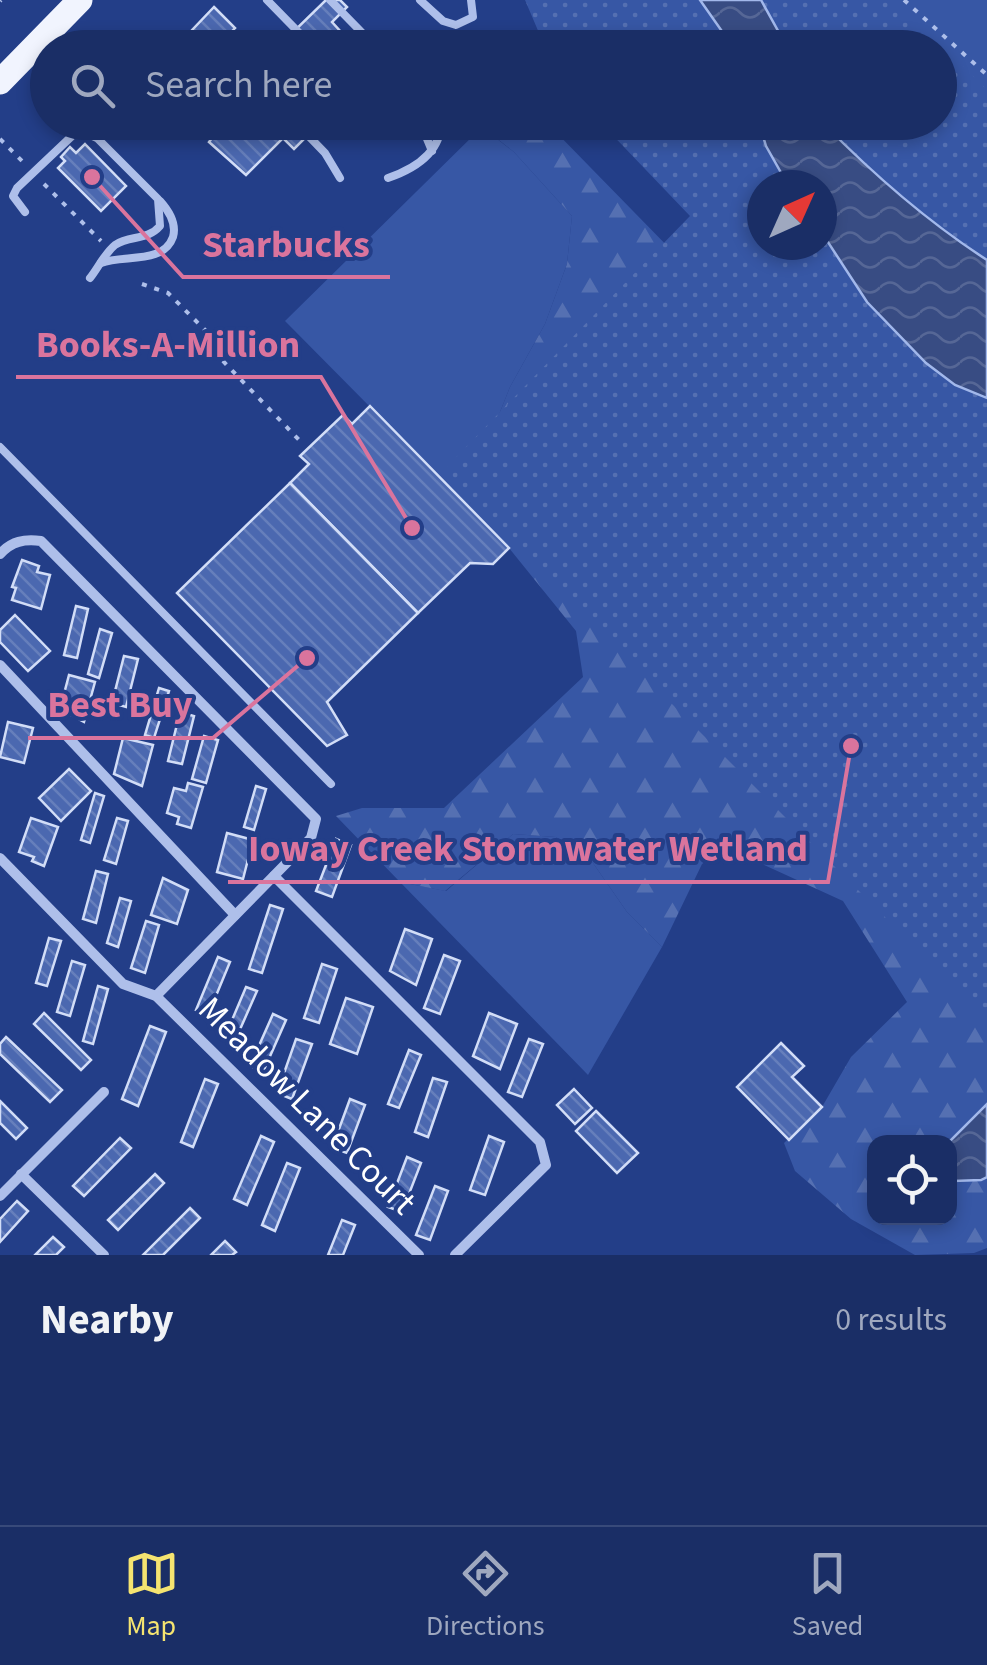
<!DOCTYPE html>
<html lang="en">
<head>
<meta charset="utf-8">
<style>
	:root { --surface:#1a2e66; --page:#273a6f; --text:#f1f3f6; --muted:#9fa8bf; --line:#384a7a; --accent:#f5e470 }
	body { margin:0; font-family:"Source Sans 3",sans-serif; background:var(--page); color:var(--text) }
	.controls { position:absolute; right:30px; bottom:30px; display:grid; overflow:hidden; border-radius:20px; box-shadow:0 5px 15px #0003 }
	.controls button { width:90px; height:90px; display:grid; place-items:center; padding:0; border:0; border-bottom:2px solid var(--line); background:var(--surface); color:var(--text); font:50px sans-serif }
	.compass { position:absolute; left:747px; top:170px; width:90px; height:90px; border-radius:50%; background:var(--surface); box-shadow:0 5px 15px #0003; rotate:45deg }
	.list { margin:0; padding:0; list-style:none }
	h2 { display:flex; justify-content:space-between; align-items:center; height:130px; margin:0; padding:0 40px; font-size:42px }
	h2 small { font-size:32px; font-weight:400; color:var(--muted) }
	.icon { flex:none; width:55px; height:55px; fill:none; stroke:currentColor; stroke-width:2; stroke-linecap:round; stroke-linejoin:round }
	.map { position:relative; flex:none; width:987px; height:1255px; overflow:hidden }
	.search { position:absolute; background:var(--surface); box-shadow:0 5px 15px #0003; left:30px; right:30px; top:30px; height:110px; display:flex; align-items:center; gap:25px; box-sizing:border-box; padding:0 35px; border-radius:55px; color:var(--muted); font-size:38px }
	.sheet { height:270px; background:var(--surface) }
	nav { display:flex; justify-content:space-around; align-items:center; box-sizing:border-box; height:140px; border-top:2px solid var(--line); background:var(--surface); font-size:28px; color:var(--muted) }
	nav a { display:grid; justify-items:center; gap:5px }
	nav .on { color:var(--accent) }
	.map>svg:first-child { display:block }
	.grass { fill:#3757a5 }
	.forest { fill:url(#forest-firs); fill-rule:evenodd }
	.park { fill:url(#park-dots); fill-rule:evenodd }
	.water { fill:url(#water-waves); stroke:#a2b8eb; stroke-width:2.5 }
	.building { fill:url(#building-back-hatch); stroke:#d2ddf7; stroke-width:2.5 }
	.lines { fill:none; stroke-linecap:round; stroke-linejoin:round }
	.path { stroke:#aebfea; stroke-width:4; stroke-dasharray:5 8; stroke-linecap:butt }
	.service { stroke:#aebfea; stroke-width:8 }
	.minor { stroke:#aebfea; stroke-width:10 }
	.primary { stroke:#f1f4fe; stroke-width:25 }
	.labels { text-anchor:middle; dominant-baseline:central; stroke-width:8; stroke-linejoin:round; paint-order:stroke }
	.street-label { font-size:35px; fill:#fff; stroke:#233e88 }
	.leader { fill:none; stroke:#da749d; stroke-width:4 }
	.callout-dot { fill:#da749d; stroke:#233e88; stroke-width:4 }
	.callout-label { font-size:38px; text-anchor:middle; font-weight:bold; fill:#da749d; stroke:#233e88; stroke-width:8; stroke-linejoin:round; paint-order:stroke }
</style>
</head>
<body>
<div class="map">
<svg width="987" height="1255" viewBox="0 0 987 1255">
	<defs>
		<pattern id="forest-firs" width="22" height="20" patternUnits="userSpaceOnUse" patternTransform="scale(2.5)"><rect width="22" height="20" fill="#3757a5"/><path d="M5 1l3.5 6h-7zM16 11l3.5 6h-7z" fill="#5570b2"/></pattern>
		<pattern id="park-dots" width="8" height="8" patternUnits="userSpaceOnUse" patternTransform="scale(2.5)"><rect width="8" height="8" fill="#3757a5"/><path d="M2 2h.1M6 6h.1" fill="none" stroke="#5570b2" stroke-width="1.8" stroke-linecap="round"/></pattern>
		<pattern id="water-waves" width="16" height="10" patternUnits="userSpaceOnUse" patternTransform="scale(2.5)"><rect width="16" height="10" fill="#384c83"/><path d="M0 5q4-4 8 0t8 0" fill="none" stroke="#566796"/></pattern>
		<pattern id="building-back-hatch" width="6" height="6" patternUnits="userSpaceOnUse" patternTransform="scale(2.5)"><rect width="6" height="6" fill="#4b68b0"/><path d="M-1 5l2 2M0 0l6 6M5-1l2 2" fill="none" stroke="#667fbc"/></pattern>
	</defs>
	<rect width="100%" height="100%" fill="#233e88"/>
	<g class="grass">
		<path d="M761 0H987V260L940 122V48Z"/>
		<path d="M482 127 514 152 572 216 567 264 545 324 510 387 486 447 469 507 285 321Z"/>
		<path d="M513 834 556 837 593 863 627 912 662 947 588 1075 400 882 446 891Z"/>
	</g>
	<path class="forest" d="M477 123H547L676 255 987 934V1248L974 1253 915 1255 851 1219 795 1171 784 1143 822 1107 851 1057 907 1002 843 901 727 848 702 864 662 947 627 912 593 863 556 837 513 834 445 891 400 882 336 816 362 808H444L583 677 576 631 509 548 469 507 486 447 510 387 545 324 567 264 572 216 514 152ZM874 1142H950V1218H874Z"/>
	<path class="park" d="M525 0H895L987 90V1019L441 473 690 216 601 123 940 122V48L545 47ZM762 185H822V245H762Z"/>
	<g class="water">
		<path d="M700 0H761L787 47H733Z"/>
		<path d="M759 123H823C872 173 928 222 987 260V398L955 385 926 363 867 302 822 233V185H788L766 146Z"/>
		<path d="M987 1104V1177L981 1180 953 1181 950 1177 949 1142Z"/>
	</g>
	<g class="building">
		<path d="M326 0H340L347 7 332 22 352 44 348 48H333L322 36 310 48H299L288 37Z"/>
		<path d="M214 7 235 28 216 48H175Z"/>
		<path d="M224 122H309L315 128 294 149 283 138 246 175 209 142Z"/>
		<path d="M85 144 126 186 101 211 58 168 65 161 61 157 70 147 76 153Z"/>
		<path d="M370 406 509 548 493 564 470 563 418 613 290 483 309 464 300 456 343 415 352 424Z"/>
		<path d="M290 483 418 613 327 702 347 735 327 746 177 593Z"/>
		<path d="M22 560 39 566 37 572 50 575 41 609 12 600 16 588 12 587Z"/>
		<path d="M76 606 88 609 77 658 64 655Z"/>
		<path d="M15 615 50 651 28 671 0 642V630Z"/>
		<path d="M100 629 112 633 99 678 88 674Z"/>
		<path d="M124 656 138 659 126 707 112 703Z"/>
		<path d="M69 675 95 682 84 722 60 709Z"/>
		<path d="M159 688 169 691 154 738 145 735Z"/>
		<path d="M180 712 194 716 182 764 168 761Z"/>
		<path d="M8 722 33 728 24 763 0 757Z"/>
		<path d="M204 736 218 740 206 783 192 779Z"/>
		<path d="M123 738 153 745 142 786 114 774Z"/>
		<path d="M69 769 91 791 61 821 39 798Z"/>
		<path d="M188 783 203 787 191 828 177 824 179 817 167 813 174 788 186 791Z"/>
		<path d="M256 786 266 789 254 830 244 827Z"/>
		<path d="M95 793 104 796 90 843 81 840Z"/>
		<path d="M31 818 58 827 44 866 32 861 34 857 19 852Z"/>
		<path d="M117 818 128 821 116 864 104 860Z"/>
		<path d="M227 833 253 840 243 879 217 872Z"/>
		<path d="M336 839 351 845 332 897 316 891Z"/>
		<path d="M96 871 108 874 96 923 83 919Z"/>
		<path d="M163 878 188 890 177 924 151 915Z"/>
		<path d="M120 898 131 901 118 947 107 943Z"/>
		<path d="M270 905 283 909 262 973 249 969Z"/>
		<path d="M146 921 159 925 145 973 131 968Z"/>
		<path d="M405 929 432 939 416 985 390 971Z"/>
		<path d="M49 938 61 941 47 986 36 983Z"/>
		<path d="M444 955 460 961 440 1014 424 1008Z"/>
		<path d="M218 957 230 962 208 1015 196 1010Z"/>
		<path d="M72 961 85 965 70 1016 57 1012Z"/>
		<path d="M322 964 337 969 319 1023 304 1018Z"/>
		<path d="M98 986 108 989 93 1044 83 1041Z"/>
		<path d="M246 987 257 991 234 1043 224 1039Z"/>
		<path d="M346 998 373 1007 357 1054 330 1044Z"/>
		<path d="M44 1013 91 1060 81 1070 34 1024Z"/>
		<path d="M489 1013 517 1024 500 1069 473 1056Z"/>
		<path d="M273 1014 286 1020 263 1072 250 1066Z"/>
		<path d="M150 1026 166 1032 138 1106 122 1099Z"/>
		<path d="M6 1037 62 1090 50 1102 0 1054V1044Z"/>
		<path d="M296 1039 312 1044 292 1099 277 1093Z"/>
		<path d="M529 1039 543 1044 522 1097 508 1092Z"/>
		<path d="M781 1043 804 1066 792 1077 822 1107 789 1140 737 1087Z"/>
		<path d="M409 1050 421 1055 399 1108 388 1104Z"/>
		<path d="M433 1078 447 1082 428 1137 415 1132Z"/>
		<path d="M205 1079 218 1084 193 1147 181 1142Z"/>
		<path d="M574 1089 592 1108 575 1124 557 1105Z"/>
		<path d="M350 1099 365 1105 347 1153 332 1148Z"/>
		<path d="M0 1101 27 1128 16 1139 0 1123Z"/>
		<path d="M596 1111 638 1153 617 1173 576 1131Z"/>
		<path d="M261 1136 274 1142 247 1205 234 1199Z"/>
		<path d="M489 1136 504 1142 485 1195 470 1190Z"/>
		<path d="M120 1138 131 1148 84 1196 73 1186Z"/>
		<path d="M407 1157 421 1163 402 1212 388 1207Z"/>
		<path d="M287 1163 300 1168 275 1231 262 1225Z"/>
		<path d="M155 1174 164 1183 118 1230 108 1220Z"/>
		<path d="M435 1186 448 1191 430 1240 416 1235Z"/>
		<path d="M17 1201 28 1211 0 1242V1219Z"/>
		<path d="M190 1208 200 1218 163 1255H143Z"/>
		<path d="M342 1220 355 1225 343 1255H328Z"/>
		<path d="M53 1237 64 1247 56 1255H35Z"/>
		<path d="M225 1241 236 1252 232 1255H211Z"/>
	</g>
	<g class="lines">
		<g class="path">
			<path d="M904 0 987 75"/>
			<path d="M0 1 1 0"/>
			<path d="M0 139 22 161"/>
			<path d="M44 184 101 241"/>
			<path d="M142 284 168 293 218 343 222 360 301 442"/>
		</g>
		<g class="service">
			<path d="M267 0 314 48"/>
			<path d="M330 0 377 48"/>
			<path d="M420 0 443 21 456 25 473 17 471 0"/>
			<path d="M295 122 325 153 340 178"/>
			<path d="M420 122 432 151"/>
			<path d="M388 178C414 169 441 153 441 122"/>
			<path d="M25 212 13 196 17 188 73 135 84 132 97 138 158 199 160 226C147 241 130 235 115 245 105 253 98 268 90 278"/>
			<path d="M101 263C123 254 163 265 173 237 177 223 169 211 160 201"/>
			<path d="M0 447 331 784"/>
		</g>
		<g class="minor">
			<path d="M0 554C12 541 24 539 41 541L316 819 311 838 156 996"/>
			<path d="M0 665 235 915"/>
			<path d="M0 858 123 984 156 996 419 1255"/>
			<path d="M274 876 540 1142 546 1165 455 1255"/>
			<path d="M21 1174 104 1255"/>
			<path d="M0 1196 104 1092"/>
		</g>
		<path class="primary" d="M0 82 80 0"/>
	</g>
	<g class="labels">
		<g class="street-label">
			<text transform="translate(307 1106) rotate(45)">Meadow Lane Court</text>
		</g>
	</g>
	<path class="leader" d="M92 177L183 277H390M412 528L321 377H16M307 658L213 738H28M851 746L828 882H228"/>
	<g class="callout-dot">
		<circle cx="92" cy="177" r="10"/>
		<circle cx="412" cy="528" r="10"/>
		<circle cx="307" cy="658" r="10"/>
		<circle cx="851" cy="746" r="10"/>
	</g>
	<g class="callout-label">
		<text x="286" y="257">Starbucks</text>
		<text x="168" y="357">Books-A-Million</text>
		<text x="120" y="717">Best Buy</text>
		<text x="528" y="861">Ioway Creek Stormwater Wetland</text>
	</g>
</svg>
<div class="controls">
<button><svg class="icon" aria-label="locate" viewBox="0 0 24 24"><circle cx="12" cy="12" r="6"/><path d="M12 2v4M12 18v4M2 12h4M18 12h4"/></svg></button>
</div>
<svg class="compass" viewBox="-18 -18 36 36"><path d="M0-13l5 13h-10z" fill="#e53935"/><path d="M0 13l5-13h-10z" fill="#9fa8bf"/></svg>
<div class="search"><svg class="icon" aria-label="search" viewBox="0 0 24 24"><circle cx="10" cy="10" r="6"/><path d="M15 15l6 6"/></svg>Search here</div>
</div>
<section class="sheet">
<h2>Nearby<small>0 results</small></h2>
<ul class="list">
</ul>
</section>
<nav>
<a class="on"><svg class="icon" aria-label="map" viewBox="0 0 24 24"><path d="M3 6l6-2 6 2 6-2v14l-6 2-6-2-6 2zM9 4v14M15 6v14"/></svg>Map</a>
<a><svg class="icon" aria-label="directions" viewBox="0 0 24 24"><path d="M12 3l9 9-9 9-9-9zM9 14v-3h6M13 9l2 2-2 2"/></svg>Directions</a>
<a><svg class="icon" aria-label="saved" viewBox="0 0 24 24"><path d="M7 4h10v16l-5-4-5 4z"/></svg>Saved</a>
</nav>
</body>
</html>
